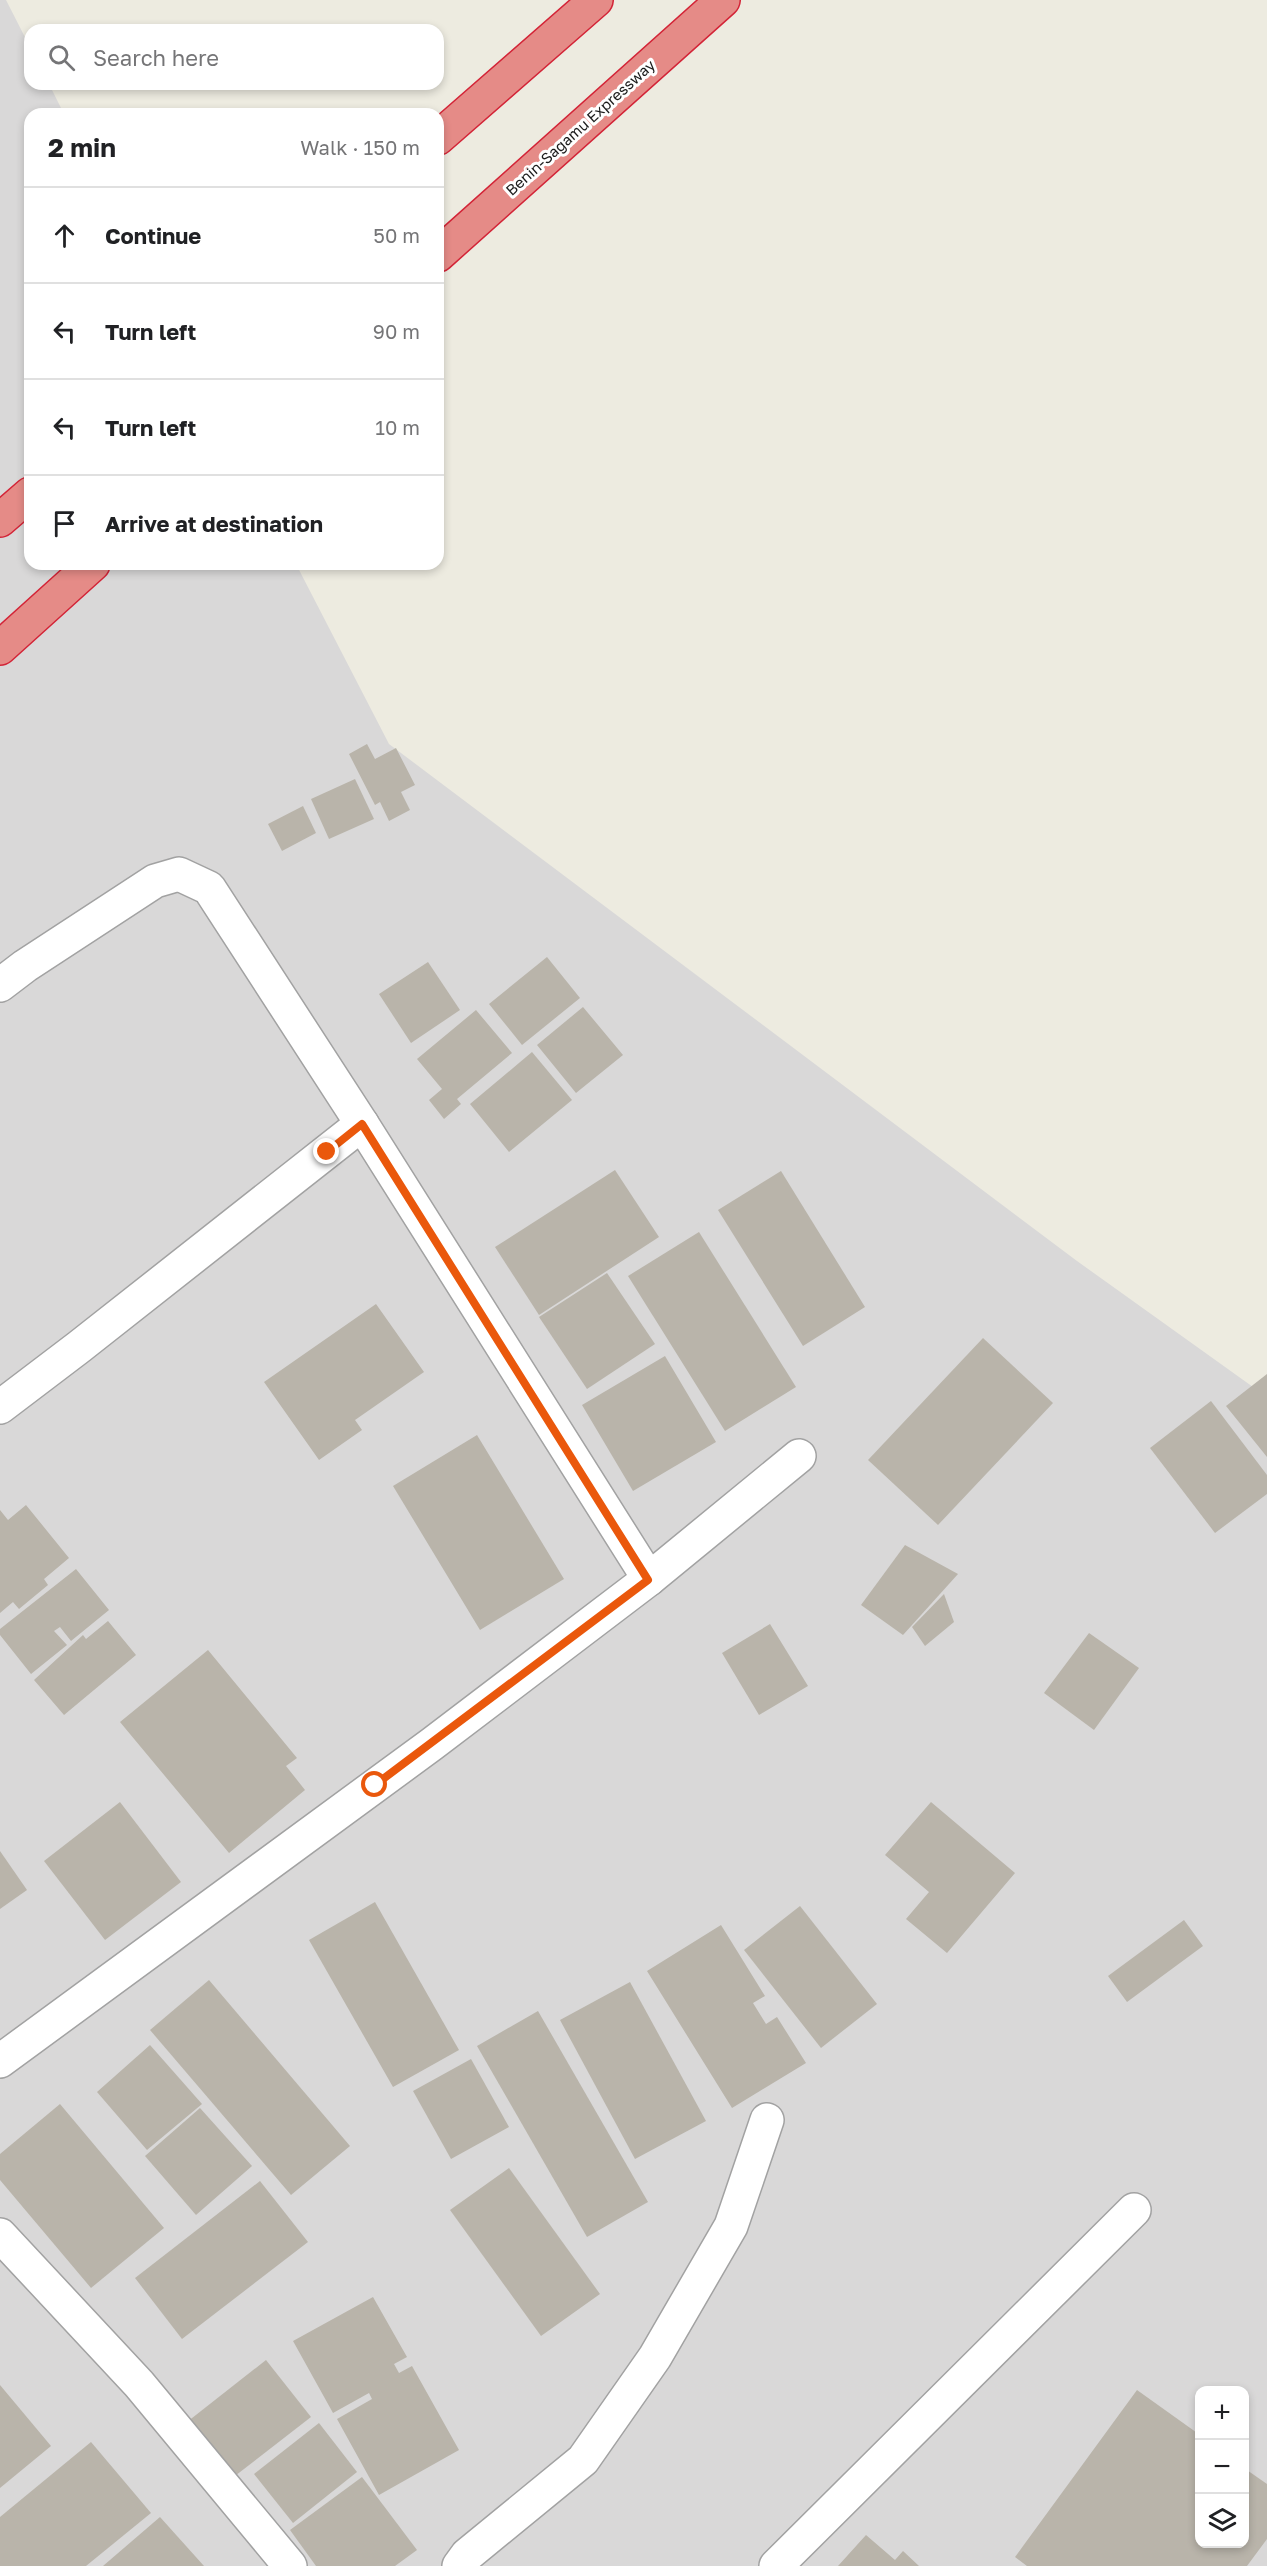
<!DOCTYPE html>
<html lang="en">
<head>
<meta charset="utf-8">
<style>
	:root { --surface:#fff; --page:#f2f2f2; --text:#202124; --muted:#757577; --line:#e0e0e0 }
	body { margin:0; font-family:"Golos Text",sans-serif; background:var(--page); color:var(--text) }
	.controls { position:absolute; right:18px; bottom:18px; display:grid; overflow:hidden; border-radius:12px; box-shadow:0 3px 9px #0003 }
	.controls button { width:54px; height:54px; display:grid; place-items:center; padding:0; border:0; border-bottom:2px solid var(--line); background:var(--surface); color:var(--text); font:30px sans-serif }
	.stop { position:absolute; width:18px; height:18px; margin:-14px; border:4px solid #ea580c; border-radius:50%; background:#fff }
	.stop.end { background:#ea580c; border-color:#fff; box-shadow:0 2px 6px #0008 }
	.list { margin:0; padding:0; list-style:none }
	h2 { display:flex; justify-content:space-between; align-items:center; height:78px; margin:0; padding:0 24px; font-size:26px }
	h2 small { font-size:20px; font-weight:400; color:var(--muted) }
	.list li { display:grid; grid-template-columns:39px 1fr auto; gap:18px; align-items:center; box-sizing:border-box; height:96px; padding:0 24px; border-top:2px solid var(--line) }
	.list b { display:block; font-size:22px; white-space:nowrap }
	.list em { font-size:20px; font-style:normal; color:var(--muted) }
	.icon { flex:none; width:33px; height:33px; fill:none; stroke:currentColor; stroke-width:2; stroke-linecap:round; stroke-linejoin:round }
	.map { position:relative; flex:none; width:1267px; height:2566px; overflow:hidden }
	.search { position:absolute; background:var(--surface); box-shadow:0 3px 9px #0003; left:24px; top:24px; width:420px; height:66px; display:flex; align-items:center; gap:15px; box-sizing:border-box; padding:0 21px; border-radius:18px; color:var(--muted); font-size:22px }
	.panel { position:absolute; background:var(--surface); box-shadow:0 3px 9px #0003; left:24px; top:108px; width:420px; height:462px; border-radius:18px }
	.map>svg:first-child { display:block }
	.residential { fill:#d9d8d8; fill-rule:evenodd }
	.building { fill:#b9b4aa }
	.lines { fill:none; stroke-linecap:round; stroke-linejoin:round }
	.street-casing { stroke:#a2a2a2; stroke-width:36 }
	.highway-casing { stroke:#d32437; stroke-width:36 }
	.street { stroke:#fff; stroke-width:33 }
	.highway { stroke:#e58b87; stroke-width:33 }
	.route { stroke:#ea580c; stroke-width:8 }
	.labels { text-anchor:middle; dominant-baseline:central; stroke-width:6; stroke-linejoin:round; paint-order:stroke }
	.street-label { font-size:15px; fill:#1b1b1b; stroke:#fff }
</style>
</head>
<body>
<div class="map">
<svg width="1267" height="2566" viewBox="0 0 1267 2566">
	<rect width="100%" height="100%" fill="#edebe0"/>
	<path class="residential" d="M0 0H6L30 47V84H49L64 114H30V564H296L389 744 1077 1261 1267 1397V2566H0ZM1200 2390H1244V2544H1200Z"/>
	<g class="building">
		<path d="M367 744 375 759 396 748 415 785 401 792 410 810 389 821 380 802 375 805 349 754Z"/>
		<path d="M355 779 374 819 329 839 311 799Z"/>
		<path d="M303 806 316 833 282 851 268 824Z"/>
		<path d="M547 957 580 998 522 1045 489 1004Z"/>
		<path d="M428 962 460 1010 411 1043 379 994Z"/>
		<path d="M583 1007 623 1055 576 1093 537 1045Z"/>
		<path d="M476 1010 512 1053 457 1099 461 1104 444 1119 429 1100 442 1089 417 1059Z"/>
		<path d="M532 1052 572 1100 509 1152 470 1104Z"/>
		<path d="M615 1170 659 1237 539 1315 495 1247Z"/>
		<path d="M781 1171 865 1307 803 1346 718 1210Z"/>
		<path d="M699 1232 796 1387 725 1431 628 1276Z"/>
		<path d="M607 1273 655 1344 587 1389 539 1317Z"/>
		<path d="M376 1304 424 1372 355 1420 362 1430 319 1460 264 1382Z"/>
		<path d="M983 1338 1053 1403 938 1525 868 1460Z"/>
		<path d="M665 1356 716 1442 633 1491 582 1405Z"/>
		<path d="M1267 1374V1457L1226 1406Z"/>
		<path d="M1211 1401 1267 1475V1494L1215 1533 1150 1448Z"/>
		<path d="M477 1435 564 1579 480 1630 393 1486Z"/>
		<path d="M26 1505 69 1558 44 1579 48 1585 19 1609 13 1602 0 1613V1510L8 1520Z"/>
		<path d="M905 1545 958 1574 903 1635 861 1605Z"/>
		<path d="M76 1569 109 1610 71 1641 60 1627 54 1631 67 1645 31 1674 0 1635V1629Z"/>
		<path d="M944 1594 954 1622 925 1646 912 1627Z"/>
		<path d="M108 1621 136 1655 64 1715 34 1680 83 1635 86 1639Z"/>
		<path d="M770 1624 808 1686 759 1715 722 1653Z"/>
		<path d="M1089 1633 1139 1668 1094 1730 1044 1693Z"/>
		<path d="M208 1650 297 1758 286 1766 305 1790 229 1853 120 1722Z"/>
		<path d="M120 1802 181 1882 105 1940 44 1861Z"/>
		<path d="M931 1802 1015 1873 947 1953 906 1919 929 1892 885 1855Z"/>
		<path d="M0 1851 27 1890 0 1909Z"/>
		<path d="M375 1902 459 2050 393 2087 309 1940Z"/>
		<path d="M800 1906 877 2004 821 2048 744 1950Z"/>
		<path d="M1184 1920 1203 1946 1127 2002 1108 1976Z"/>
		<path d="M721 1925 765 1996 753 2003 766 2024 777 2017 806 2063 732 2108 647 1971Z"/>
		<path d="M209 1980 350 2146 291 2195 150 2030Z"/>
		<path d="M630 1982 706 2121 635 2159 560 2020Z"/>
		<path d="M538 2011 648 2202 587 2237 477 2046Z"/>
		<path d="M150 2045 202 2104 147 2150 97 2092Z"/>
		<path d="M471 2059 509 2127 451 2159 413 2091Z"/>
		<path d="M60 2104 164 2228 91 2288 0 2180V2154Z"/>
		<path d="M200 2108 252 2166 196 2215 145 2156Z"/>
		<path d="M509 2168 600 2294 541 2336 450 2210Z"/>
		<path d="M260 2181 308 2242 182 2339 135 2278Z"/>
		<path d="M373 2297 407 2357 394 2364 399 2373 412 2366 459 2450 379 2495 337 2419 372 2399 369 2393 333 2413 293 2341Z"/>
		<path d="M266 2360 311 2417 231 2479 187 2422Z"/>
		<path d="M0 2385 51 2446 0 2488Z"/>
		<path d="M1137 2390 1200 2435V2544H1244V2468L1267 2484V2539L1247 2566H1027L1015 2557Z"/>
		<path d="M319 2423 357 2472 293 2523 254 2474Z"/>
		<path d="M91 2442 151 2513 86 2566H0V2517Z"/>
		<path d="M362 2477 417 2550 395 2566H316L290 2530Z"/>
		<path d="M160 2517 204 2566H103Z"/>
		<path d="M866 2535 895 2560 903 2551 919 2566H838Z"/>
	</g>
	<g class="lines">
		<defs>
			<g id="street">
				<path d="M0 985 25 966 155 881 179 874 209 888 362 1124 649 1579"/>
				<path d="M0 1407 79 1347 362 1124"/>
				<path d="M0 2061 432 1744 649 1579 799 1456"/>
				<path d="M0 2235 139 2384 290 2566"/>
				<path d="M459 2566 467 2555 583 2460 655 2357 731 2226 767 2120"/>
				<path d="M776 2566 1134 2210"/>
			</g>
			<g id="highway">
				<path d="M438 138 596 0"/>
				<path d="M438 255 723 0"/>
				<path d="M0 520 30 494"/>
				<path d="M0 648 93 564"/>
			</g>
		</defs>
		<use href="#street" class="street-casing"/>
		<use href="#highway" class="highway-casing"/>
		<use href="#street" class="street"/>
		<use href="#highway" class="highway"/>
	</g>
	<g class="lines">
		<path class="route" d="M327 1152 362 1124 648 1580 375 1785"/>
	</g>
	<g class="labels">
		<g class="street-label">
			<text transform="translate(580 127) rotate(-42)">Benin-Sagamu Expressway</text>
		</g>
	</g>
</svg>
<div class="controls">
<button>+</button>
<button>−</button>
<button><svg class="icon" aria-label="layers" viewBox="0 0 24 24"><path d="M12 4l9 5-9 5-9-5zM3 14l9 5 9-5"/></svg></button>
</div>
<div class="stop" style="left:375px;top:1785px"></div>
<div class="stop end" style="left:327px;top:1152px"></div>
<div class="search"><svg class="icon" aria-label="search" viewBox="0 0 24 24"><circle cx="10" cy="10" r="6"/><path d="M15 15l6 6"/></svg>Search here</div>
<section class="panel">
<h2>2 min<small>Walk · 150 m</small></h2>
<ul class="list">
<li><svg class="icon" aria-label="ahead" viewBox="0 0 24 24"><path d="M12 20V5M6 11l6-6 6 6"/></svg><div><b>Continue</b></div><em>50 m</em></li>
<li><svg class="icon" aria-label="left" viewBox="0 0 24 24"><path d="M17 20v-9H6M10 6l-5 5 5 5"/></svg><div><b>Turn left</b></div><em>90 m</em></li>
<li><svg class="icon" aria-label="left" viewBox="0 0 24 24"><path d="M17 20v-9H6M10 6l-5 5 5 5"/></svg><div><b>Turn left</b></div><em>10 m</em></li>
<li><svg class="icon" aria-label="arrive" viewBox="0 0 24 24"><path d="M6 21V4h12l-3 4 3 4H6"/></svg><div><b>Arrive at destination</b></div></li>
</ul>
</section>
</div>
</body>
</html>
